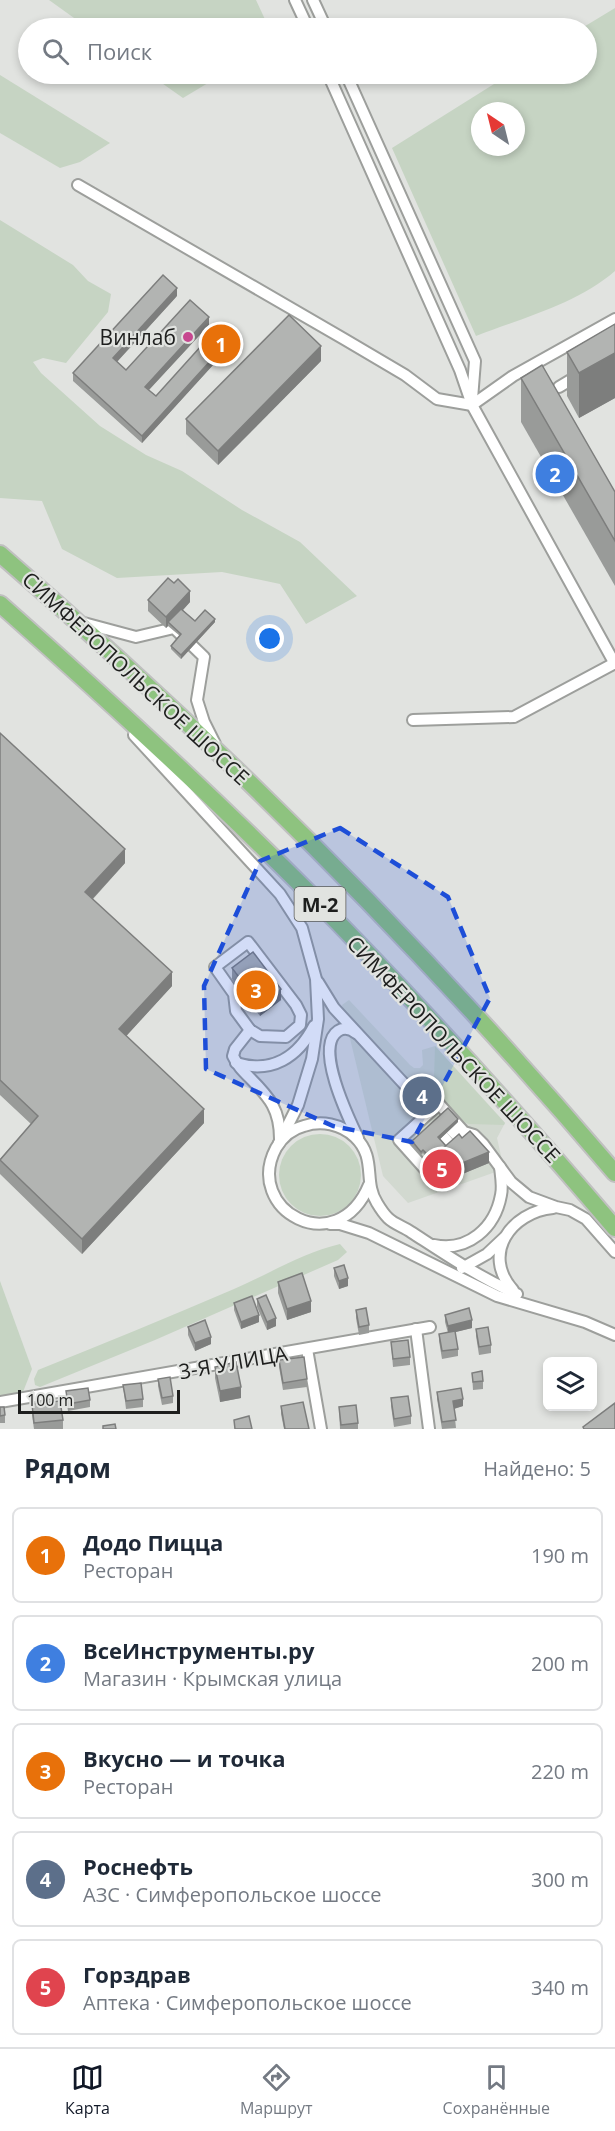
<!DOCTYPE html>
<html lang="ru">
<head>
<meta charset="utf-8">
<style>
	:root { --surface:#fff; --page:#f6f6f7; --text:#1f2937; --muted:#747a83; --line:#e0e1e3; --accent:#111827 }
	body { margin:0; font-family:"Open Sans",sans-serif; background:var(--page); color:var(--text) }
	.controls { position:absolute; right:18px; bottom:18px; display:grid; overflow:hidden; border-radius:9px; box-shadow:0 3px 9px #0003 }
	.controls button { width:54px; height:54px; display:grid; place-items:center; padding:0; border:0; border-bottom:2px solid var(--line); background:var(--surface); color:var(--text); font:30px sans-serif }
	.compass { position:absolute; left:471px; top:102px; width:54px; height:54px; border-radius:50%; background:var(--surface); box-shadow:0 3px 9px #0003; rotate:325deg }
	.scale { position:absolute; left:18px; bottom:15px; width:162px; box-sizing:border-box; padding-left:6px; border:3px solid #1d1e1d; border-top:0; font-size:16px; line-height:21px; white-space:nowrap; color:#1d1e1d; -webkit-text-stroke:4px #e1e3e0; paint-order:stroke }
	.you { position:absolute; left:270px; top:639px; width:21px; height:21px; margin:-15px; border:4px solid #fff; border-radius:50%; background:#1a73e8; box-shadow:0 0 0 9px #1a73e833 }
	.badge { display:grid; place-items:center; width:39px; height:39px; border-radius:50%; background:var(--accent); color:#fff; font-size:20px; font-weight:700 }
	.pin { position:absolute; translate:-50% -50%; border:3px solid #fff; box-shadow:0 2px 6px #0006 }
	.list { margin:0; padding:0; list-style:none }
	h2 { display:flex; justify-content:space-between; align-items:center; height:78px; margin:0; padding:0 24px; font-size:26px }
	h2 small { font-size:20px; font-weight:400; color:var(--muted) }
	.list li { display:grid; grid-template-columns:39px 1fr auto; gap:18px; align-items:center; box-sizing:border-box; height:96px; margin:0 12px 12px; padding:0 12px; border:2px solid var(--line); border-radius:9px }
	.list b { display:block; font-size:22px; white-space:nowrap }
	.list p { margin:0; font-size:20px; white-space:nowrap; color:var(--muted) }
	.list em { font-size:20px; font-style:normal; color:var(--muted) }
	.icon { flex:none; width:33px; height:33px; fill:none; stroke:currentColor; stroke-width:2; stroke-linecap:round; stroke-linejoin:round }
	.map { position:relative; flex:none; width:615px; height:1429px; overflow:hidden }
	.search { position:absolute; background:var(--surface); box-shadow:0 3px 9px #0003; left:18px; right:18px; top:18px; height:66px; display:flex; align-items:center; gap:15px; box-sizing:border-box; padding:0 21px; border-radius:33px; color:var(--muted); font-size:22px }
	.sheet { height:618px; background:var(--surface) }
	nav { display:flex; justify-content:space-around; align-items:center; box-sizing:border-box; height:84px; border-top:2px solid var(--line); background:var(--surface); font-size:16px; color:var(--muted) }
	nav a { display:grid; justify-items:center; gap:3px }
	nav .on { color:var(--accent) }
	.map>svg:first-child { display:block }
	.built { fill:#d2d9d0 }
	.green { fill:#c6d4c3; fill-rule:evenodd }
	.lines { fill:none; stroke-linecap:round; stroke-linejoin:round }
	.minor-casing { stroke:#9d9f9c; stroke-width:14 }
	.highway-casing { stroke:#c0c0c0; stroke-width:20 }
	.minor { stroke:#fff; stroke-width:10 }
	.highway { stroke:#8ec37f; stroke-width:16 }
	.wall { fill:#999b99 }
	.shaded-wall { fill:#7d7e7d }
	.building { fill:#b2b4b2; stroke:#7d7e7d; stroke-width:1.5 }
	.marked { fill:#1d4ed8; fill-opacity:0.2; stroke:#1d4ed8; stroke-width:4.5; stroke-dasharray:12 8; stroke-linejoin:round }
	.poi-dot { fill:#c7468f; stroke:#e1e3e0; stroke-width:2 }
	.labels { text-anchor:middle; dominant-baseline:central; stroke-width:4.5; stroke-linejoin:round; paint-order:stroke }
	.shield { fill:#e1e3e0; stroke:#585958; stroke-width:1.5 }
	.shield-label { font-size:20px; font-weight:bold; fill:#1d1e1d }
	.poi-label { font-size:21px; fill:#1d1e1d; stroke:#e1e3e0; text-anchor:end }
	.street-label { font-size:21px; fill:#1d1e1d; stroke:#e1e3e0 }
</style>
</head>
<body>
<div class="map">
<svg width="615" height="1429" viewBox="0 0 615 1429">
	<rect width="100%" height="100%" fill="#e1e3e0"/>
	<path class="built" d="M349 1000 410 1065 414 1068H420L423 1065 422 1050 435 1046 505 1123 497 1138 504 1169 408 1203 383 1176 342 1005Z"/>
	<g class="green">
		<path d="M49 0H256L269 28H88Z"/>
		<path d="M615 8V271C577 304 522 318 476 336L392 148 510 74H586V28H582ZM480 111H516V147H480Z"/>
		<path d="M149 74H223L183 98Z"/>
		<path d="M0 76V75L110 143 80 162 60 168 0 133Z"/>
		<path d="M0 220 73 265 88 281 111 294 108 312 66 363 43 358 33 362 41 373 100 426 146 455 182 471 242 510 300 542 357 596 306 624 280 584 222 572 117 578 62 549 42 501 0 498Z"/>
		<path d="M435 1046 505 1123 504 1125 469 1124 461 1121 438 1096 434 1079Z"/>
		<circle cx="320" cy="1175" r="41"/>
		<path d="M340 1244 347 1252 338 1260 155 1340 40 1387 35 1385 34 1379 38 1370C103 1344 169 1317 234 1289 269 1274 302 1253 340 1244Z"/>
		<path d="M0 1281 32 1369 21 1397 0 1400Z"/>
	</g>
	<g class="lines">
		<defs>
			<g id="minor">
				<path d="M295 0 308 28"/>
				<path d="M313 0 326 28"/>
				<path d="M328 74 460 370 472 405 615 664"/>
				<path d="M346 74 475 361 472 399"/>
				<path d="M78 185 344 339 405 375 437 399 472 405"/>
				<path d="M559 387 579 375"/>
				<path d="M472 405 513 376 615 319"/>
				<path d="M80 622 136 637 174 628 204 657 197 700 204 722 215 744"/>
				<path d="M413 720 514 717 615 663"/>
				<path d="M134 735 280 894 302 928 316 979 318 1019 312 1059 298 1105 279 1143"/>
				<path d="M248 942 296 1005 301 1015 300 1025 286 1037 260 1036 250 1030 236 1011 234 994 215 967Z"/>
				<path d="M318 982 334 1008 406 1086 439 1104 464 1132 474 1135 483 1144 511 1182 529 1197 556 1207 570 1210 586 1219 615 1252"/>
				<path d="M250 1030 235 1049 233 1056C237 1065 243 1071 250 1078 270 1098 280 1110 280 1139"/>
				<path d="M356 1033C351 1029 344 1027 338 1031 314 1047 349 1119 358 1138"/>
				<path d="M236 1063C272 1074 298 1057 314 1026"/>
				<path d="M439 1104 399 1140 424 1168 441 1152"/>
				<path d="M450 1129 458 1137"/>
				<path d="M443 1136 450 1144"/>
				<path d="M369 1185C337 1262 243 1210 276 1148 282 1138 292 1129 304 1126 321 1120 341 1124 355 1137 377 1158 363 1181 377 1203 380 1208 384 1214 388 1218 394 1224 404 1227 411 1232 445 1254 480 1278 517 1294"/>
				<path d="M330 1224H340L369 1233 497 1296 585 1322 615 1335"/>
				<path d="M434 1245C468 1252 495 1228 501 1195 503 1187 501 1176 500 1167"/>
				<path d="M462 1268 487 1254 504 1238"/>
				<path d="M513 1290C481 1254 511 1212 553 1208"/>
				<path d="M416 1329 429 1429"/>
				<path d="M307 1349 321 1429"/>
				<path d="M0 1402 430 1327"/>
			</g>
			<g id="highway">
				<path d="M0 554C220 744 426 951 615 1173"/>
				<path d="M0 604C105 697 209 793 309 893 415 1000 517 1113 615 1228"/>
			</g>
		</defs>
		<use href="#minor" class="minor-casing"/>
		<use href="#highway" class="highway-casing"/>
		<use href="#minor" class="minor"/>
		<use href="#highway" class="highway"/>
	</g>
	<g class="wall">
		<path d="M177 296 117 362 126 370 209 325 149 390 156 396 233 343 142 443 73 381V373Z"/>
		<path d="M615 324V398L579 418 567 396V352Z"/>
		<path d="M321 361 218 465 186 434V419Z"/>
		<path d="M521 378 615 492V586L521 422Z"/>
		<path d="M148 600 190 602 183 610 195 621 215 622 181 659 171 649V646L180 636 168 626 166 628 148 611Z"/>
		<path d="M0 733 125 863 93 899 172 986 126 1036 204 1123 82 1254 0 1174V1159L31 1124 0 1095Z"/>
		<path d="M232 968 281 1000 260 1016 232 979Z"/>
		<path d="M458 1122 440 1139 446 1146 489 1163 443 1182 432 1169V1163L423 1153 421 1155 412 1145V1141Z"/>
		<path d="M334 1268 348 1286 339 1289 334 1276Z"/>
		<path d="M278 1282 311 1312 287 1320 278 1293Z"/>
		<path d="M257 1299 276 1326 267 1330 257 1307Z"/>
		<path d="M234 1303 259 1322 241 1329 234 1310Z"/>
		<path d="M356 1310 369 1325V1333L359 1335 356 1318Z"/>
		<path d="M445 1315 472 1328 455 1332 458 1349V1356L442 1359 439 1341V1334L448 1333 445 1322Z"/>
		<path d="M188 1327 211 1344 195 1351 188 1335Z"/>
		<path d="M476 1329 491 1345V1353L479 1355 476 1336Z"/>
		<path d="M391 1342 410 1357V1365L393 1367Z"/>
		<path d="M279 1360 307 1379V1387L283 1390 279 1367Z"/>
		<path d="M215 1367 241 1398 220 1402 215 1378Z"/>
		<path d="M472 1373 483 1381V1389L473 1390Z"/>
		<path d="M158 1379 173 1396V1403L162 1405 158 1386Z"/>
		<path d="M123 1385 143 1399V1407L126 1409Z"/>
		<path d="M66 1391 90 1400V1407L68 1411 66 1399Z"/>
		<path d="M437 1392 463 1406 454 1409 456 1428 442 1429 437 1399Z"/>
		<path d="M391 1398 411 1416V1424L394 1427 391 1406Z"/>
		<path d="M32 1404 63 1420V1429H34L32 1415Z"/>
		<path d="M281 1406 309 1429H284L281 1414Z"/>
		<path d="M0 1407 5 1415V1423H0Z"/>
		<path d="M339 1407 358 1423V1429H340Z"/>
	</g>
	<g class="shaded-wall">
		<path d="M177 288V296L113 366V358Z"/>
		<path d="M209 317V325L145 394V387Z"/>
		<path d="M233 336V343L142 443V436Z"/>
		<path d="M321 346V361L218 465V451Z"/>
		<path d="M615 353V398L579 418V373Z"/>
		<path d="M190 591V602L170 624 168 622V626L166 628V617Z"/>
		<path d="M215 619V622L181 659V655Z"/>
		<path d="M125 849V863L85 907V892Z"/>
		<path d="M172 972V986L119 1044V1029Z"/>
		<path d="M281 989V1000L260 1016V1005Z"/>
		<path d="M204 1109V1123L82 1254V1239Z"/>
		<path d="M458 1119V1122L438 1141V1137Z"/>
		<path d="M489 1152V1163L443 1182V1171Z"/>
		<path d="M348 1278V1286L339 1289V1281Z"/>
		<path d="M311 1301V1312L287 1320V1309Z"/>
		<path d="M259 1315V1322L241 1329V1322Z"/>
		<path d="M276 1318V1326L267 1330V1322Z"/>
		<path d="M472 1320V1328L448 1334V1326Z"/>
		<path d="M211 1337V1344L195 1351V1343Z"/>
		<path d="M241 1387V1398L220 1402V1391Z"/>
		<path d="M463 1399V1406L453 1409V1401Z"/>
	</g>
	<g class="building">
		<path d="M163 275 177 288 113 358 126 370 190 300 209 317 145 387 156 396 220 325 233 336 142 436 73 373Z"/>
		<path d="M289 315 321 346 218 451 186 419Z"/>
		<path d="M615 324V353L579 373 567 352Z"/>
		<path d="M542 365 615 492V541L521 378Z"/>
		<path d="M168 578 174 583 178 579 190 591 166 617 148 600Z"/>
		<path d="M181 609 195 621 205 610 215 619 181 655 171 646 181 634 168 622Z"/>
		<path d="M0 733 125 849 85 892 172 972 119 1029 204 1109 82 1239 0 1160 38 1116 0 1080Z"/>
		<path d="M253 952 281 989 260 1005 232 968Z"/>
		<path d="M448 1108 458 1119 438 1137 446 1146 432 1159 423 1150 421 1152 412 1141Z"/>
		<path d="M470 1131 489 1152 443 1171 432 1158 459 1134 462 1138Z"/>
		<path d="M344 1265 348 1278 339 1281 334 1268Z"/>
		<path d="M302 1273 311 1301 287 1309 278 1282Z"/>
		<path d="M266 1295 276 1318 267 1322 257 1299Z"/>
		<path d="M252 1296 259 1315 241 1322 234 1303Z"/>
		<path d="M366 1308 369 1325 359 1327 356 1310Z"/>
		<path d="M469 1308 472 1320 448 1326 445 1315Z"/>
		<path d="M205 1320 211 1337 195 1343 188 1327Z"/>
		<path d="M488 1327 491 1345 479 1347 476 1329Z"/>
		<path d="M455 1331 458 1349 442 1351 439 1334Z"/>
		<path d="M408 1340 410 1357 393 1359 391 1342Z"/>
		<path d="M304 1357 307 1379 283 1383 279 1360Z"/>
		<path d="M236 1362 241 1387 220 1391 215 1367Z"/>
		<path d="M482 1371 483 1381 473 1382 472 1373Z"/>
		<path d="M170 1377 173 1396 162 1398 158 1379Z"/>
		<path d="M141 1383 143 1399 126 1401 123 1385Z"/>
		<path d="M88 1388 90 1400 68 1404 66 1391Z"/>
		<path d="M461 1388 463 1399 453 1401 456 1420 442 1422 437 1392Z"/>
		<path d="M408 1396 411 1416 394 1419 391 1398Z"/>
		<path d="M60 1401 63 1420 34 1423 32 1404Z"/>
		<path d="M303 1402 309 1429H285L281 1406Z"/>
		<path d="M615 1403V1429H584L583 1427Z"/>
		<path d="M356 1405 358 1423 341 1425 339 1407Z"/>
		<path d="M0 1407H4L5 1415 0 1416Z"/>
		<path d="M249 1416 252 1429H235L234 1420Z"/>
		<path d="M115 1424 116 1429H103V1426Z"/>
	</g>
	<path class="marked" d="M340 828 448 897 490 998 412 1142 333 1126 206 1069 204 986 260 861Z"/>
	<circle class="poi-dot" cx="188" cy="337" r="6"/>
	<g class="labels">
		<rect class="shield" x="294.5" y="887" width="51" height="34" rx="4.5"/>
		<g class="shield-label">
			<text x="320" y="904">М-2</text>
		</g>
		<g class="poi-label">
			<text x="176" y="337">Винлаб</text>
		</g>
		<g class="street-label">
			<text transform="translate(136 678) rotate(43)">СИМФЕРОПОЛЬСКОЕ ШОССЕ</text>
			<text transform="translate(454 1049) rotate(47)">СИМФЕРОПОЛЬСКОЕ ШОССЕ</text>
			<text transform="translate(233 1362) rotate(-10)">3-Я УЛИЦА</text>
		</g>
	</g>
</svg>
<div class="controls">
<button><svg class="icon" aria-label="layers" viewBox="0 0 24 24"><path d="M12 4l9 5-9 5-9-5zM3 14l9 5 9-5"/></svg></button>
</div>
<svg class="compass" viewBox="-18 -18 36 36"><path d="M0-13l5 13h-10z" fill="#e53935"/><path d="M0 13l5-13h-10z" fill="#747a83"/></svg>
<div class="scale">100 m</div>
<div class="you"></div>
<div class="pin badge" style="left:221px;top:344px;background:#e8710a">1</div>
<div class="pin badge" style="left:555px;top:474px;background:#3f7fe0">2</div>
<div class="pin badge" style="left:256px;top:990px;background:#e8710a">3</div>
<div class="pin badge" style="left:422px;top:1096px;background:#5c6f8a">4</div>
<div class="pin badge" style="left:442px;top:1169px;background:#e0444e">5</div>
<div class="search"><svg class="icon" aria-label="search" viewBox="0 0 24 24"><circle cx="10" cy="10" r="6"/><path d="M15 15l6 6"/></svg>Поиск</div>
</div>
<section class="sheet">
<h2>Рядом<small>Найдено: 5</small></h2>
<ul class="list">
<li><span class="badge" style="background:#e8710a">1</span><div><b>Додо Пицца</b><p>Ресторан</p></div><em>190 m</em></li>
<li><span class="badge" style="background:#3f7fe0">2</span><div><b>ВсеИнструменты.ру</b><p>Магазин · Крымская улица</p></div><em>200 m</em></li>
<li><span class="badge" style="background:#e8710a">3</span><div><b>Вкусно — и точка</b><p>Ресторан</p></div><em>220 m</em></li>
<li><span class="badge" style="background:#5c6f8a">4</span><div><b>Роснефть</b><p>АЗС · Симферопольское шоссе</p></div><em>300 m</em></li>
<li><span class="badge" style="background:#e0444e">5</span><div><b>Горздрав</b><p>Аптека · Симферопольское шоссе</p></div><em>340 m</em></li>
</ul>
</section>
<nav>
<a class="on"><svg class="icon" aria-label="map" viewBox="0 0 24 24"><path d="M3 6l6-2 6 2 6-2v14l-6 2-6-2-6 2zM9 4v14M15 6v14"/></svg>Карта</a>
<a><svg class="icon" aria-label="directions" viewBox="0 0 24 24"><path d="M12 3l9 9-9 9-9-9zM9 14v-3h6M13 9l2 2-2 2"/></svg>Маршрут</a>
<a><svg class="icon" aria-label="saved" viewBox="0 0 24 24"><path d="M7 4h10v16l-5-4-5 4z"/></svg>Сохранённые</a>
</nav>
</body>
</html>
